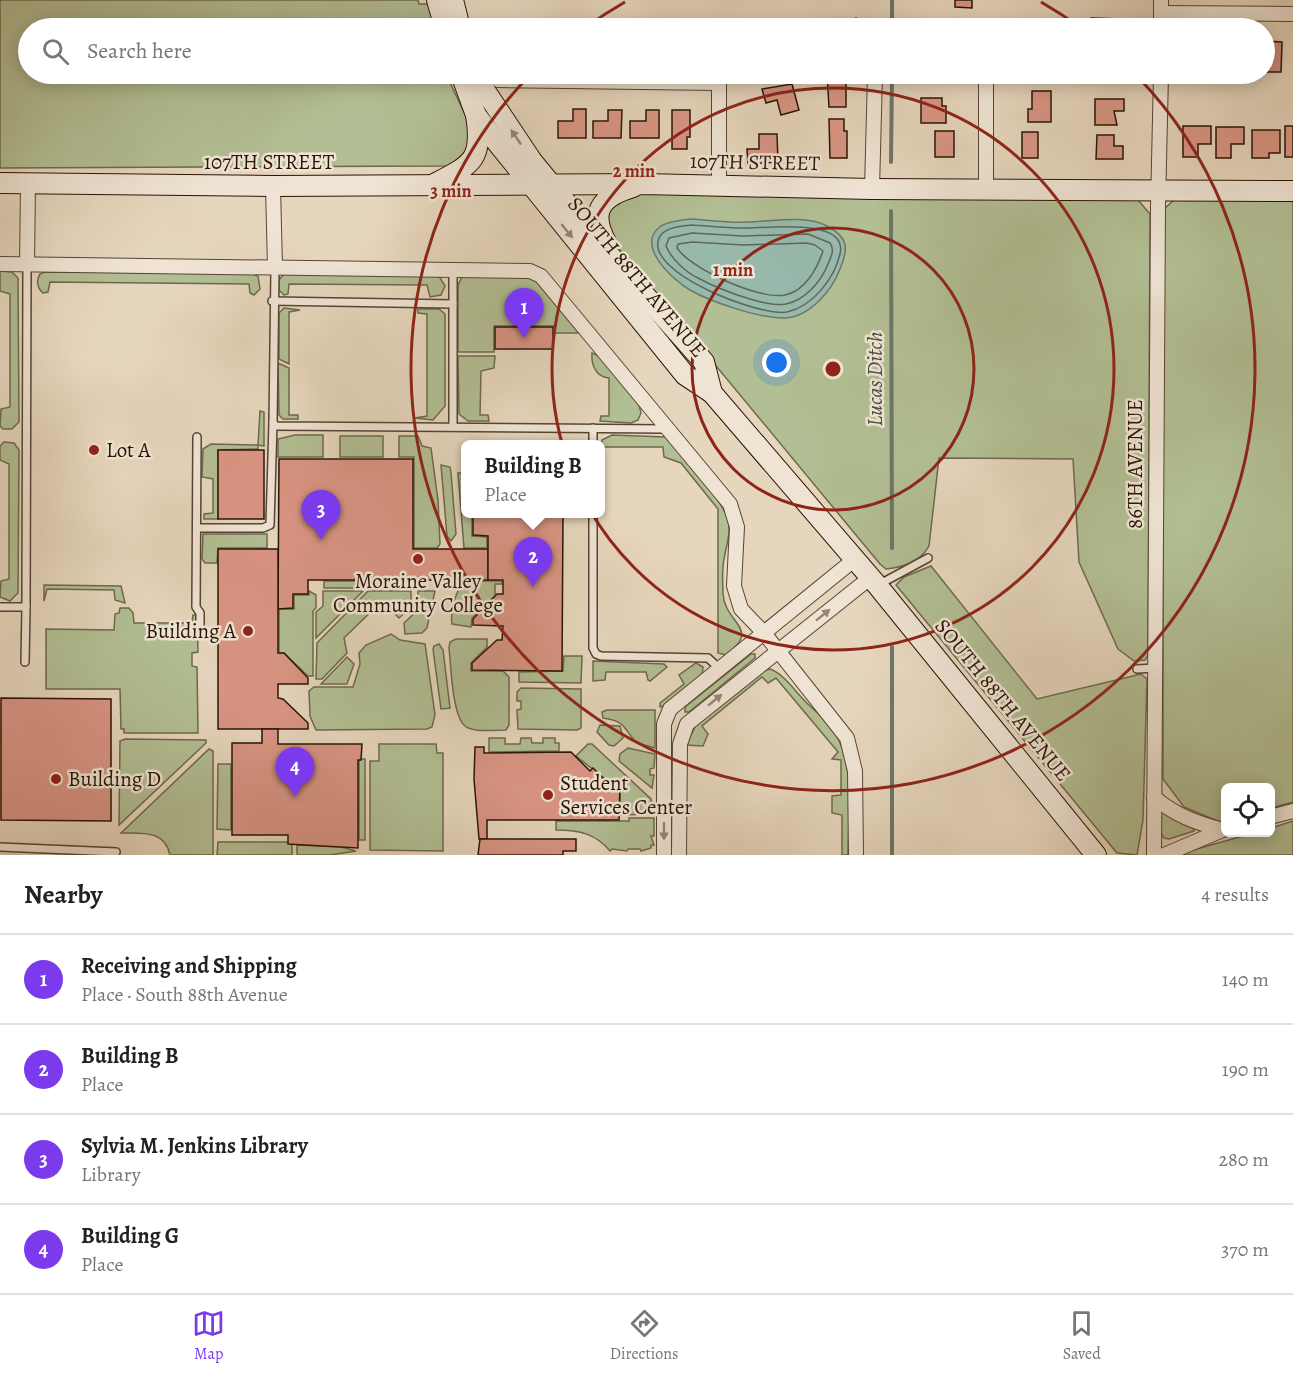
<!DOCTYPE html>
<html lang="en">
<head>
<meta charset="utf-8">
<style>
	:root { --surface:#fff; --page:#f2f2f2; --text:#222; --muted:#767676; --line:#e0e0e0; --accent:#7c3aed }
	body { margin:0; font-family:Alegreya,serif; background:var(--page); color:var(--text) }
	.controls { position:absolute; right:18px; bottom:18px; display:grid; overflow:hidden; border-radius:9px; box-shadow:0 3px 15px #0003 }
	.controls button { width:54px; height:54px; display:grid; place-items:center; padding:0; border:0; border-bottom:2px solid var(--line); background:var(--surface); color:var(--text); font:30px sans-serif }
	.you { position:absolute; left:777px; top:363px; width:21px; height:21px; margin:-15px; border:4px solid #fff; border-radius:50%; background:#1a73e8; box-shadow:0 0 0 9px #1a73e833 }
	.badge { display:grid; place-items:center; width:39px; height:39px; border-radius:50%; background:var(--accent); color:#fff; font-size:20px; font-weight:700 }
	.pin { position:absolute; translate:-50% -50px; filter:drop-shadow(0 2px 3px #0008) }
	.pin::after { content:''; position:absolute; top:32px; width:21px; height:18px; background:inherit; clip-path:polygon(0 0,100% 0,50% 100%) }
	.popup { position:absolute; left:461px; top:440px; width:144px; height:78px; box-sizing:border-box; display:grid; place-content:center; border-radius:9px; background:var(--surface); filter:drop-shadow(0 2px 4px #0005); font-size:20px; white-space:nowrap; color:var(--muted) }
	.popup b { font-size:22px; color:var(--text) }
	.popup::after { content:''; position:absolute; left:50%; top:100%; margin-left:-12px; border:12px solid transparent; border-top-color:var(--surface) }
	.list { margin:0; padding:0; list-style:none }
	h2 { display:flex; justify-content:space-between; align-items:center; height:78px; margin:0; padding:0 24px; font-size:26px }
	h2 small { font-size:20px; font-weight:400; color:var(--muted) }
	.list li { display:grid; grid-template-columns:39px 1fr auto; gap:18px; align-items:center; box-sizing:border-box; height:90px; padding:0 24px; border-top:2px solid var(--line) }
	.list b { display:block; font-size:22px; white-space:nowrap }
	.list p { margin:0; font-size:20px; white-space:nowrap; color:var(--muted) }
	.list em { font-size:20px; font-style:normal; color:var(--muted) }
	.icon { flex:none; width:33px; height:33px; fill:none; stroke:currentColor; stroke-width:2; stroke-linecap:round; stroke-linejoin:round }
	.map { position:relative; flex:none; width:1293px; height:855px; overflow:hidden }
	.search { position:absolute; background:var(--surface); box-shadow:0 3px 15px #0003; left:18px; right:18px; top:18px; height:66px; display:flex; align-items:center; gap:15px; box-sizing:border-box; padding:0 21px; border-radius:33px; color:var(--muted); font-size:22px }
	.sheet { height:438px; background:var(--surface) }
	nav { display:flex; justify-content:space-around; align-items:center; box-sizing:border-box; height:84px; border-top:2px solid var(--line); background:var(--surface); font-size:16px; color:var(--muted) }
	nav a { display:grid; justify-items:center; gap:3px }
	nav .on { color:var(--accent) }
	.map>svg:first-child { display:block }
	.green { fill:#b2be93; stroke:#6e694c; stroke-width:1.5 }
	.water { fill:#97b9ac; stroke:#6b7769; stroke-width:1.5 }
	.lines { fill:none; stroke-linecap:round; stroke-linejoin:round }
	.shore { stroke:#606658; stroke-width:1.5 }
	.stream { stroke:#6b7769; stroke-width:4 }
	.building { fill:#d99584; stroke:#291405; stroke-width:1.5 }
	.lane-casing { stroke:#584433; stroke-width:10 }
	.street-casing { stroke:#584433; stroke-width:16 }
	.secondary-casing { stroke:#291405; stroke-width:22 }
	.lane { stroke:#efe4d4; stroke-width:7 }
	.street { stroke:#efe4d4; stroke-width:14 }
	.secondary { stroke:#efe4d4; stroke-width:20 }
	.oneway { fill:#968677 }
	.ring { fill:none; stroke:#8f2418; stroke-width:3 }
	.poi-dot { fill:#8f2418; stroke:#efe4d4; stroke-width:2 }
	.labels { text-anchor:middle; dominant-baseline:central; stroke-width:5; stroke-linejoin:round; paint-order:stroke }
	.street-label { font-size:21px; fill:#291405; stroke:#efe4d4 }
	.poi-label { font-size:21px; fill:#291405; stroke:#efe4d4; text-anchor:start }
	.water-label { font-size:22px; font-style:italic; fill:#504e3f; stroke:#efe4d4 }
	.centre { fill:#8f2418; stroke:#efe4d4; stroke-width:3 }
	.ring-label { font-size:18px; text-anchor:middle; font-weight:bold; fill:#8f2418; stroke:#efe4d4; stroke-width:5; stroke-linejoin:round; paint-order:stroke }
</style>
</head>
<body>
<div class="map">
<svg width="1293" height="855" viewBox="0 0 1293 855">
	<rect width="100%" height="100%" fill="#e6d6bd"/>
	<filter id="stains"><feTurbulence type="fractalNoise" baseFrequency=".00333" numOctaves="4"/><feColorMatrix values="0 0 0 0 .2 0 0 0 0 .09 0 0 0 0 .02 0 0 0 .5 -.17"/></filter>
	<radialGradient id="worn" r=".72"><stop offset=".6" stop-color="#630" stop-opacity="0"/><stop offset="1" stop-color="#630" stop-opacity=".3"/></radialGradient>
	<g class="green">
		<path d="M0 0H418L419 4H429L434 28H28V74H446L469 123V152L449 166 0 168Z"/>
		<path d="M641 193 1138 200 1150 214 1148 655 1145 660 1134 661 1118 649 1079 562 1073 459 939 458 929 546C920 562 904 567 886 569L880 564 611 239 605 209Z"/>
		<path d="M1175 199 1293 200V802L1271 808 1270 788H1226L1225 820 1220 822 1184 807 1163 779V210Z"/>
		<path d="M0 271 12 272 18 278 19 422 12 429H3L0 426 1 409 10 407V294L0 291Z"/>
		<path d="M45 272 249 273 258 276 260 289 254 295 250 293 249 284 50 282 48 292 43 293C37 288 36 280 40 274Z"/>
		<path d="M284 274 439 276 445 286 441 295 430 297 427 285 289 284 288 294 284 295 279 290V280Z"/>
		<path d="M468 276H524L535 280 579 333H554V326H494V352H458V285L462 277Z"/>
		<path d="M284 308 300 310 289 312V364L279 359V313Z"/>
		<path d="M418 309H439L445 314V406L433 420 415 418 427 416V314L418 313Z"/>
		<path d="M592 353 599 356 639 405 641 413 638 420 631 423 600 421 601 416H609V378C596 377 591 365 592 353Z"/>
		<path d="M458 356H495L494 368 481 371 480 415H488L489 421H468L459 414Z"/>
		<path d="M278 363 289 368V415H298V419H283L279 415Z"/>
		<path d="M260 411 264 412V446L258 445V449L218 450V519H204V514L213 513V479L202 477 203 449 211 444 258 445Z"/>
		<path d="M295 435H323V457H278V439Z"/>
		<path d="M612 435 666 437C680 452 721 499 727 517 733 533 724 550 723 567 722 576 723 585 723 594 725 624 762 628 726 655L718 653V509L681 463 664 457 663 447H604V454L601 456 602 440Z"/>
		<rect x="340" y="436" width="43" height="21"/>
		<path d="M399 436H418L422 446 431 448 438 500 440 544 437 548H414V457H399Z"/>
		<path d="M4 442 14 443 19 450 18 593 10 601 0 597 1 581 9 579V464L0 460V446Z"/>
		<path d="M441 465 450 467 451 473 456 534 451 541 447 536Z"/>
		<path d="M458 473H465L466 514H472V536L487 537V548H464Z"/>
		<path d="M203 534H267V548H218L217 563H205L202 559Z"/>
		<path d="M931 566 1037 699 1141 674 1147 679 1143 820 1137 855 1117 853 896 585 904 577Z"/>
		<path d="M324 581H419V584L415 588H324Z"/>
		<path d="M470 581H502V584H495V596L472 618 471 627 452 624C450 612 455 593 463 583Z"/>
		<path d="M44 585 121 586 125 603 115 600 114 590 47 589 44 601Z"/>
		<path d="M309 591 316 595V608L313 611V676H308L284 653H279V609H294V595H309Z"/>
		<path d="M323 591H363L316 638V612L323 606Z"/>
		<path d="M368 591H411V607L399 618 382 601 344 638 347 653 322 679H316L317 643Z"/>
		<path d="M418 591H435L427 628 422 633 405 634 404 623 418 610Z"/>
		<path d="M120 608H129L133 613 134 623H192L193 615H197L198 652 192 653V666L197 667 198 733H124V729H121L120 689H46V629L114 630 115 614 119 613Z"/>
		<path d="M391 634 400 640 425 644 435 715 432 727 427 729 316 730 310 716 309 691 314 687H353L360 664 359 653 366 645Z"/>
		<path d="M456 639H487V647L471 663V671H503L509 677V725L506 730C496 730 473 733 465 726 452 715 451 665 449 648L450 642Z"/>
		<path d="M439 644 443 650 450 708 441 709 433 649 434 646Z"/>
		<path d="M751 654H755V658L689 712H685V707Z"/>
		<path d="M564 656H582L581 683 519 682V672L563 671Z"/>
		<path d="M347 657 354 664 347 684H321Z"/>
		<path d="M593 661 664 664 667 667 650 681 648 680 646 672H606L605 680 593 681Z"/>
		<path d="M696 663 703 667 702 676 666 705 660 707V703L684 684 679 675Z"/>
		<path d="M770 669C784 674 794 690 804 700 814 711 827 719 835 733 856 768 848 816 848 855H842V815L832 813V796L841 795V760L832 759 838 752 776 678 768 683 762 677 702 726 708 734 703 746 686 745 696 725 762 671Z"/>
		<path d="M521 688 581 689V728L577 730 518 729 517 710 521 709V701H517V692Z"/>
		<path d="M607 710H655V748L637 743C621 727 628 722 603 718L602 712Z"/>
		<path d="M600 725 620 726 623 738 614 746 609 745 597 732Z"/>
		<path d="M489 738H505V744H520L521 738H531L532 743H543V738H555V743H559V751L489 752Z"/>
		<path d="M125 739 206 740V743L119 825 120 741Z"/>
		<path d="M379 744H436L437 753H443V851L370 850V761H379Z"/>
		<path d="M588 744H592L651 799 654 814 620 815V783L609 782 576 756Z"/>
		<path d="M628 748 655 754 654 768 650 769V775H654L652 788 619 761 620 754Z"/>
		<path d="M209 749 213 751V855H170C165 830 141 833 121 833Z"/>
		<path d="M362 759H365V840H359V761Z"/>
		<path d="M218 764H231V830L217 829Z"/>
		<path d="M1161 809 1193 827 1194 831 1169 839 1164 838C1158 830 1156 818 1161 809Z"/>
		<path d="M629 818H654V836H651L654 845H651V848L641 851 640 849H628L627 851 612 849 610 851C596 834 580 830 556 830V821H629Z"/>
		<path d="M1293 821V855H1175L1254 833 1270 832 1271 828Z"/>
		<path d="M287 842 292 845V855H217L218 842Z"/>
		<path d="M297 845 341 847 356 851 330 855H297Z"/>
	</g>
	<path class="water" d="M691 219C709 220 728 223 746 222 770 222 805 214 827 226 848 237 849 248 840 269 832 290 810 317 785 318 761 319 711 302 690 290 673 280 634 245 661 226 669 221 682 220 691 219Z"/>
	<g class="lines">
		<g class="shore">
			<path d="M692 225C709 226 725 228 742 228 762 229 849 216 840 254 834 279 813 306 787 312 761 317 644 273 659 238 664 227 682 226 692 225Z"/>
			<path d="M692 233 743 236 808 234 830 243C835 250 831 257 828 264 821 282 805 300 786 304 766 308 716 288 698 278 685 272 671 258 666 246L669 238Z"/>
			<path d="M692 242 743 245 807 243 815 245 823 251C817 269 805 291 785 295 759 300 691 269 677 248L678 244Z"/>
		</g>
		<g class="stream">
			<path d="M892 28V0"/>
			<path d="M891 162 892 74"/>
			<path d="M891 211 892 548"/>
			<path d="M892 855V647"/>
		</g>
	</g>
	<g class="building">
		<path d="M955 0H972V8L955 7Z"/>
		<path d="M856 18 864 28H841Z"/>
		<path d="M1091 18 1120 19V28H1091Z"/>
		<rect x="490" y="22" width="28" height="6"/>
		<rect x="531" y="23" width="28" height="5"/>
		<path d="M575 23H603V28H574Z"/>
		<rect x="617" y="24" width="29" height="4"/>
		<rect x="661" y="24" width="28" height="4"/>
		<rect x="702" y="24" width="29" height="4"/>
		<path d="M1267 41 1282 42 1281 72H1264Z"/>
		<path d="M827 74H841V81H846V107H829Z"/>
		<path d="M1102 74H1128V80L1102 79Z"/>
		<path d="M792 84 799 110 781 115 777 100 766 103 762 89Z"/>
		<path d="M1032 91H1051V122H1028V109H1032Z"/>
		<path d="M921 98H942V106H946V123H921Z"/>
		<path d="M1095 99H1124V111H1114L1117 125H1095Z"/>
		<path d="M573 109H586V138H558V121H573Z"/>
		<path d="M608 110H622L621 138H593V121H608Z"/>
		<path d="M646 110H659V138H630V121H646Z"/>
		<path d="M672 110H690V137H687V149H672Z"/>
		<path d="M829 119H844V131H847V158H830Z"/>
		<path d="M1183 126H1211V144H1198V157H1183Z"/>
		<rect x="1285" y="126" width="8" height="31"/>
		<path d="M1216 127H1244V144H1231V158H1216Z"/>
		<path d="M1252 130H1280V153H1269V158H1252Z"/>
		<rect x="935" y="131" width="19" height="26"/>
		<rect x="1022" y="132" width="16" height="26"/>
		<path d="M759 134H777L778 162 748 164 747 149H759Z"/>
		<path d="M1097 135H1114V146H1123V159H1096Z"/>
		<rect x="495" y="327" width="58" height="22"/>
		<rect x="218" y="450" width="46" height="69"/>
		<path d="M279 459H413V549H488V580H308V594H293V608L278 609Z"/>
		<path d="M473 514H563L562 671 472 670V663L497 640H502L503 626 473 625V619L497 594H503V580H488V536L473 535Z"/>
		<path d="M218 549H278V653H284L308 678V684H278V698L283 699 308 723V729H218Z"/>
		<path d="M1 698 111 699V821L1 820Z"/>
		<path d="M262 729H278V744H362L361 760H358V848L288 844V835H232V743H262Z"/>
		<path d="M475 747H484V753L571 752 590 771 593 768 608 783H620L619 820H487V839H479L474 779Z"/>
		<path d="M480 839H576V851H563V855H478Z"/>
	</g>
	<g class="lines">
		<defs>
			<g id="lane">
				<path d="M275 268 273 423 276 426 665 429"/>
				<path d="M272 301 453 304"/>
				<path d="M453 427V270"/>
				<path d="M197 437 196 607 200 613V625"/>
				<path d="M593 444V428"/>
				<path d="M593 514V648L596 654 601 656 708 658 720 669"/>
				<path d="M197 528H263L270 525 273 423"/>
				<path d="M880 584 928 558"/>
				<path d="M0 607H26L27 264"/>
				<path d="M25 662 26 607"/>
				<path d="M1137 669 1155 668"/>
				<path d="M0 847 116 852"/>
			</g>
			<g id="street">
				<path d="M1161 13 1293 14"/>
				<path d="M1161 28V0"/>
				<path d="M498 80 719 83V186"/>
				<path d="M273 186 275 268"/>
				<path d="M872 189 875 74"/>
				<path d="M986 190V74"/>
				<path d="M0 264 530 271 541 276 730 504 737 527 734 586 741 609 764 633 847 738 855 771 856 855"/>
				<path d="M27 264 28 183"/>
				<path d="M1154 797C1174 815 1197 823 1223 830"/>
				<path d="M1270 817 1293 811"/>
				<path d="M664 855V724L670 709 855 559"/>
				<path d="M679 855 680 744 687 724 871 577"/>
				<path d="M1154 855 1158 206 1161 74"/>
				<path d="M1164 855 1225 829"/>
			</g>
			<g id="secondary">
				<path d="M437 0 445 28"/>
				<path d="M453 0 460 28"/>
				<path d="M461 74 476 115 495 140 685 375 712 393 877 585 1096 855"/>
				<path d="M474 74 532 161 610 256 704 362 712 393"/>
				<path d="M0 183 273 186 644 184 872 189 1293 191"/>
				<path d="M436 183C473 164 483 159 476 115"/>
				<path d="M607 244C589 212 600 197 633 187"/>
			</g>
		</defs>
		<use href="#lane" class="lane-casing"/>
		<use href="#street" class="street-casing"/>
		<use href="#secondary" class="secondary-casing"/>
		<use href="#lane" class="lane"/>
		<use href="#street" class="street"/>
		<use href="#secondary" class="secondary"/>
	</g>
	<defs><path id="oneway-solid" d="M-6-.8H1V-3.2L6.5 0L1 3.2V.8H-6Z" transform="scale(1.5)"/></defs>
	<g class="oneway">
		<use href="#oneway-solid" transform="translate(516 137) rotate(-124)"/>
		<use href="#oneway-solid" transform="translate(567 231) rotate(51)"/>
		<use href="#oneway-solid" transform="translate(823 615) rotate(-39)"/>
		<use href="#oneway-solid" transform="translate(715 700) rotate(-39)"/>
		<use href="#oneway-solid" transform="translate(664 831) rotate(90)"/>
	</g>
	<g class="ring">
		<circle cx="833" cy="369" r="141"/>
		<circle cx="833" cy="369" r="281"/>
		<path d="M585 28A422 422 0 0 1 625 2M1041 2A422 422 0 0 1 1081 28M1137 76A422 422 0 1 1 529 76"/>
	</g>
	<g class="poi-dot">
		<circle cx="94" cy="450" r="6"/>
		<circle cx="418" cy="559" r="6"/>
		<circle cx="248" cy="631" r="6"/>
		<circle cx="56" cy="779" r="6"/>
		<circle cx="548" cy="795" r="6"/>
	</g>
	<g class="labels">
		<g class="street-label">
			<text x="269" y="162">107TH STREET</text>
			<text transform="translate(755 162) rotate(1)">107TH STREET</text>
			<text transform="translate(637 277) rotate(50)">SOUTH 88TH AVENUE</text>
			<text transform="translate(1135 464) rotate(-90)">86TH AVENUE</text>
			<text transform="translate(1003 700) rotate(51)">SOUTH 88TH AVENUE</text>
		</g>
		<g class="poi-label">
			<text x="106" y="450">Lot A</text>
			<text x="418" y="581" text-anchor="middle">Moraine Valley<tspan x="418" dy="24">Community College</tspan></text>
			<text x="236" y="631" text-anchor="end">Building A</text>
			<text x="68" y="779">Building D</text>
			<text x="560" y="783">Student<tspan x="560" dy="24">Services Center</tspan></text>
		</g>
		<g class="water-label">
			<text transform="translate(875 379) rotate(-90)">Lucas Ditch</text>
		</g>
	</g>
	<circle cx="833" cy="369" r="9" class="centre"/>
	<g class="ring-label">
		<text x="634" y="177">2 min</text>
		<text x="451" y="197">3 min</text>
		<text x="733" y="276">1 min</text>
	</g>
	<rect width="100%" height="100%" filter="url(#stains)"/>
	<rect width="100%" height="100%" fill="url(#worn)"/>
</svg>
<div class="controls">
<button><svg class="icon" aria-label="locate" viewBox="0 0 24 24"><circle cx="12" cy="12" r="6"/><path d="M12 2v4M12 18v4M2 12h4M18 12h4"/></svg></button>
</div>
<div class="you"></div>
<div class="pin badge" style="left:524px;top:338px">1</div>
<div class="pin badge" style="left:533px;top:587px">2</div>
<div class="popup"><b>Building B</b>Place</div>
<div class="pin badge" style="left:321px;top:540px">3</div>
<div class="pin badge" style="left:295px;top:797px">4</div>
<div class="search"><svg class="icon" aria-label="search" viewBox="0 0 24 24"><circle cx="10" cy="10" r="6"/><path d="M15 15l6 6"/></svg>Search here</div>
</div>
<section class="sheet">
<h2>Nearby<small>4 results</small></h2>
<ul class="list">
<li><span class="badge">1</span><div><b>Receiving and Shipping</b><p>Place · South 88th Avenue</p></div><em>140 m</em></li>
<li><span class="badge">2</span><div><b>Building B</b><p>Place</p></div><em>190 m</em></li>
<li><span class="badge">3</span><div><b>Sylvia M. Jenkins Library</b><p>Library</p></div><em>280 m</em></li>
<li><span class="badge">4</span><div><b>Building G</b><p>Place</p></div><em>370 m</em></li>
</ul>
</section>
<nav>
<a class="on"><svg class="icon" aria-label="map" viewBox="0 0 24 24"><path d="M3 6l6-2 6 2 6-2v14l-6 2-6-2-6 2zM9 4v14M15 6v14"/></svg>Map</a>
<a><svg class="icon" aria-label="directions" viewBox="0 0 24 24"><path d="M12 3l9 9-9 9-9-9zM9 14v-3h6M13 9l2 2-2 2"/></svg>Directions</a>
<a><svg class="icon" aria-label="saved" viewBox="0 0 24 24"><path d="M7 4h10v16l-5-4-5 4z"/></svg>Saved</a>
</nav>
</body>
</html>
